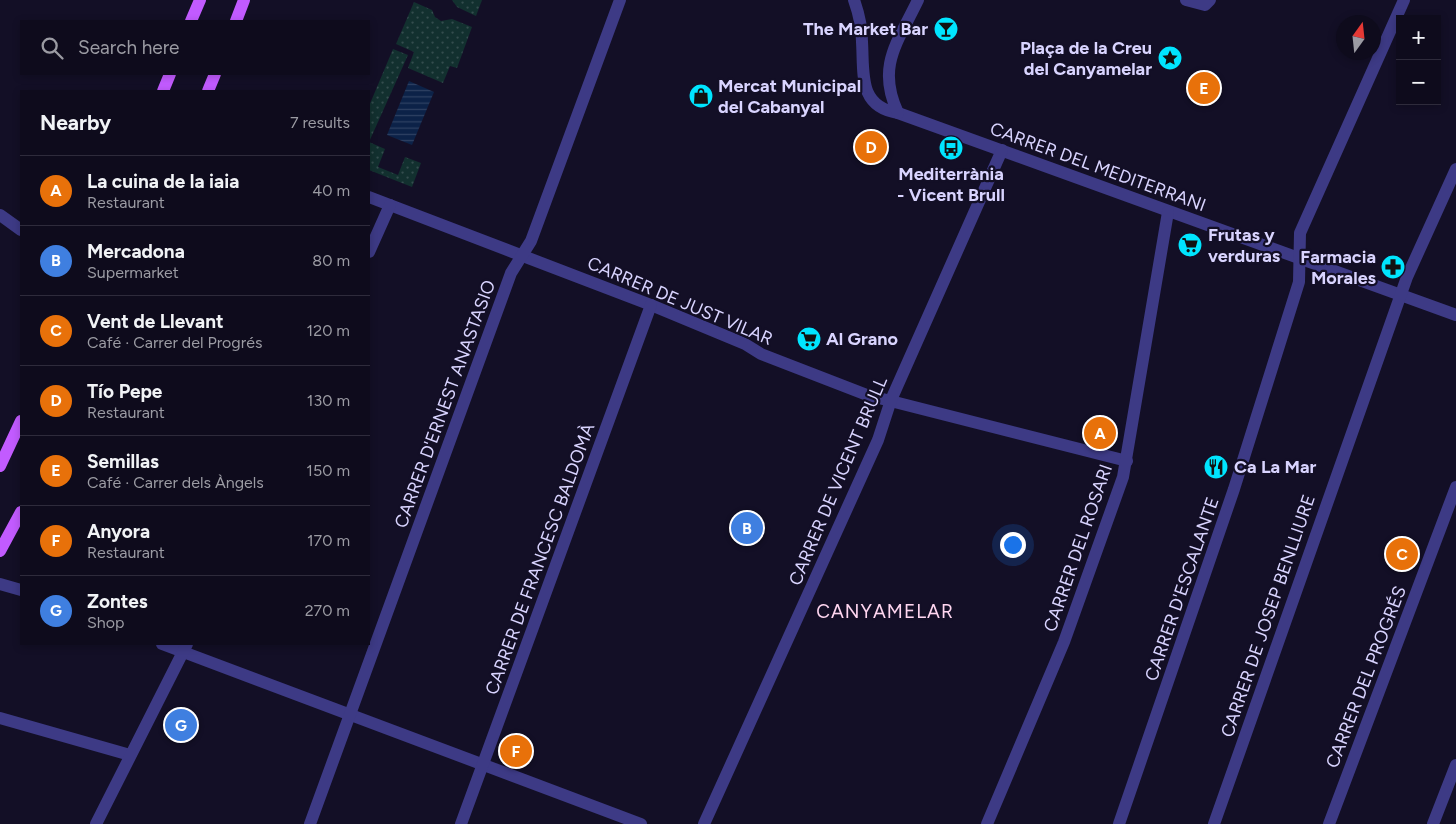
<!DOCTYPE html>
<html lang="en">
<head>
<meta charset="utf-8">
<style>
	:root { --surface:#0e0b1c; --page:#1c1929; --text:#f1f3f6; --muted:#9b9ba3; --line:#2e2b3b; --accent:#7c3aed }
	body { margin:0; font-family:Figtree,sans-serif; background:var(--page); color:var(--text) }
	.controls { position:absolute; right:15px; top:15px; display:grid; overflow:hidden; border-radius:0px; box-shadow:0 2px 8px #0003 }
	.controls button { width:45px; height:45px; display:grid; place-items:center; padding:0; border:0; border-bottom:1px solid var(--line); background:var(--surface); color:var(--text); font:25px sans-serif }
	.compass { position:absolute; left:1336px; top:15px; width:45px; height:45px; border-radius:50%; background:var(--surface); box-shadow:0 2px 8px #0003; rotate:15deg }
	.you { position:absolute; left:1012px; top:544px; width:18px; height:18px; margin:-12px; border:4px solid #fff; border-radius:50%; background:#1a73e8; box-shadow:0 0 0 8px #1a73e833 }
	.badge { display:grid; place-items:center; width:32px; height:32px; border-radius:50%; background:var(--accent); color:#fff; font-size:16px; font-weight:700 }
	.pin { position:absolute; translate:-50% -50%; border:2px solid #fff; box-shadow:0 1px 5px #0006 }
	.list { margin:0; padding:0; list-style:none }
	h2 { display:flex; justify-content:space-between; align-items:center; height:65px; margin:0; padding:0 20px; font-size:21px }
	h2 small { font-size:16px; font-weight:400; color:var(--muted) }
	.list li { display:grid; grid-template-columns:32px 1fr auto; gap:15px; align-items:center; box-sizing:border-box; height:70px; padding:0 20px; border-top:1px solid var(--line) }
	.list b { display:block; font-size:19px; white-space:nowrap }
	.list p { margin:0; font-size:16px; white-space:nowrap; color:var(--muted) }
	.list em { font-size:16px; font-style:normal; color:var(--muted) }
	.icon { flex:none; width:28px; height:28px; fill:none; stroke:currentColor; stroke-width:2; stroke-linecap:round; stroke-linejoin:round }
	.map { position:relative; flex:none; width:1456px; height:824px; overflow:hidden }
	.search { position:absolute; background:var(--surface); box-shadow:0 2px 8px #0003; left:20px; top:20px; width:350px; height:55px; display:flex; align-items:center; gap:12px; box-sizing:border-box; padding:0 18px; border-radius:0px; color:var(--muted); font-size:19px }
	.panel { position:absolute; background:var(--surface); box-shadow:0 2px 8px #0003; left:20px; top:90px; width:350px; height:555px; border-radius:0px }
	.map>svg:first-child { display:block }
	.green { fill:url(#green-dots) }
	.water { fill:url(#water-rules) }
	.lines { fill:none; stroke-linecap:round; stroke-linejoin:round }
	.minor { stroke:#3d3a85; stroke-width:12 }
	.major { stroke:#c25bff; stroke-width:12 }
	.labels { text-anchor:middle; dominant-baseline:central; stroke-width:4.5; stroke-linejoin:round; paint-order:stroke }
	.poi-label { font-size:18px; font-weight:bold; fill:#d9d4ff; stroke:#130f26; text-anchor:start }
	.street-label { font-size:18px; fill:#d9d4ff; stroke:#130f26 }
	.neighbourhood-label { font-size:19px; letter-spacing:1px; fill:#ffd6f0; stroke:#130f26 }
</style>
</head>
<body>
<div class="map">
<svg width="1456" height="824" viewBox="0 0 1456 824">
	<defs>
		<pattern id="green-dots" width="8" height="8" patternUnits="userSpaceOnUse" patternTransform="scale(1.25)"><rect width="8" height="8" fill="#12302f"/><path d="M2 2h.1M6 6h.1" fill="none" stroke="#344d4e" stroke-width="1.8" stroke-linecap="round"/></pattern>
		<pattern id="water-rules" width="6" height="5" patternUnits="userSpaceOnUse" patternTransform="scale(1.25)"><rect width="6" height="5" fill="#0c2248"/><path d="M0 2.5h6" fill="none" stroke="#2f4163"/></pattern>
	</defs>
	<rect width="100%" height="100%" fill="#130f26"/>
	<g class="green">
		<path d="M452 0H482L476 16 457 7Z"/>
		<path d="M414 2 432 10 435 17 441 21 452 19 472 27 457 68 450 66 443 83 408 68 414 52 396 44Z"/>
		<path d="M393 49 408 55 369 142 385 149 378 167 398 175 405 157 421 163 412 187 369 170V106Z"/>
	</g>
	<path class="water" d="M409 81 434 92 412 145 387 135Z"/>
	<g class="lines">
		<g class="minor">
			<path d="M854 0C859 14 862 27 862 42 864 73 858 107 898 113L1456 315"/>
			<path d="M1186 0 1205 5 1210 0"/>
			<path d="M898 113C876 66 898 42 918 0"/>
			<path d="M369 197 651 305 745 344 761 354 867 395 1127 461"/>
			<path d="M0 215 21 230"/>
			<path d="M369 252 390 205"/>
			<path d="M0 584 21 590"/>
			<path d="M162 644 641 824"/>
			<path d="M0 718 130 755"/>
			<path d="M96 824 187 644"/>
			<path d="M310 824 511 273 531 241 620 0"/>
			<path d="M461 824 651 305"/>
			<path d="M704 824 878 440 891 400 1002 150"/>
			<path d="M987 824 1064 642 1123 477 1168 212"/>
			<path d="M1119 824 1234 489 1299 282 1300 233 1404 0"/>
			<path d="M1214 824 1407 277 1456 169"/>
			<path d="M1329 824 1456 487"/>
			<path d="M1433 824 1456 765"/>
		</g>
		<g class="major">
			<path d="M191 21 200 0"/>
			<path d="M236 21 244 0"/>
			<path d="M163 91 170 74"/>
			<path d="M208 91 215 74"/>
			<path d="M0 466 21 421"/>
			<path d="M0 551 21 512"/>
		</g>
	</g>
	<defs>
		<symbol id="bar-disc" viewBox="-11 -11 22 22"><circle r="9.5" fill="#00e5ff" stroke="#130f26"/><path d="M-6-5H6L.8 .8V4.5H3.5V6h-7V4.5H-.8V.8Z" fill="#111"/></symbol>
		<symbol id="sight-disc" viewBox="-11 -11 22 22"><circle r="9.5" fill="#00e5ff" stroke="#130f26"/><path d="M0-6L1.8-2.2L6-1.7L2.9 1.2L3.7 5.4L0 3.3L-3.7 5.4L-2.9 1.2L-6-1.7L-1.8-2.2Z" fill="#111"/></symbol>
		<symbol id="shop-disc" viewBox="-11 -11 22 22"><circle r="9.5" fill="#00e5ff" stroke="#130f26"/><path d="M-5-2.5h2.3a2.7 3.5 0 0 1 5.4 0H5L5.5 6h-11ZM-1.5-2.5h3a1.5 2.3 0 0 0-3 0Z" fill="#111"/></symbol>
		<symbol id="bus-disc" viewBox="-11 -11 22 22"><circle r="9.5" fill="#00e5ff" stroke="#130f26"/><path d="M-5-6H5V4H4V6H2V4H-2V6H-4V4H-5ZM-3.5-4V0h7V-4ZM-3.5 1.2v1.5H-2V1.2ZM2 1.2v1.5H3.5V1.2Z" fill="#111"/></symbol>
		<symbol id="supermarket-disc" viewBox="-11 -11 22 22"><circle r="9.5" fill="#00e5ff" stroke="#130f26"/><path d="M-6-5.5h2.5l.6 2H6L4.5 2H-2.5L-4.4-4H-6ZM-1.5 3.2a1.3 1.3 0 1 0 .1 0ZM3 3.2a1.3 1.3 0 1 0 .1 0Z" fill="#111"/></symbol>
		<symbol id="pharmacy-disc" viewBox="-11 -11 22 22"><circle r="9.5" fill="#00e5ff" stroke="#130f26"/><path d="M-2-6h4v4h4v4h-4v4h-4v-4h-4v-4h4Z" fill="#111"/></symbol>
		<symbol id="restaurant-disc" viewBox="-11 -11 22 22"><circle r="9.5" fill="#00e5ff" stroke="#130f26"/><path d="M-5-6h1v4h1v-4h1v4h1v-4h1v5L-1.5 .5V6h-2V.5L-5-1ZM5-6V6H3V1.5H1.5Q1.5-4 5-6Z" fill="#111"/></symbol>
	</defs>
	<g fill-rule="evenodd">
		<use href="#bar-disc" x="932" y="15" width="28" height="28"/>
		<use href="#sight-disc" x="1156" y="44" width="28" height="28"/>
		<use href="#shop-disc" x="687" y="82" width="28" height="28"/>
		<use href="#bus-disc" x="937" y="134" width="28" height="28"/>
		<use href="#supermarket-disc" x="1176" y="231" width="28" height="28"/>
		<use href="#pharmacy-disc" x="1379" y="253" width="28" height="28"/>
		<use href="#supermarket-disc" x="795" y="325" width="28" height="28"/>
		<use href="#restaurant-disc" x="1202" y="453" width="28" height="28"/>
	</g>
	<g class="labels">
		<g class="poi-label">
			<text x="928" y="29" text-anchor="end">The Market Bar</text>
			<text x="1152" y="48" text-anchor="end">Plaça de la Creu<tspan x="1152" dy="21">del Canyamelar</tspan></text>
			<text x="718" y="86">Mercat Municipal<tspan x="718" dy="21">del Cabanyal</tspan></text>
			<text x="951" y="174" text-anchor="middle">Mediterrània<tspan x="951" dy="21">- Vicent Brull</tspan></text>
			<text x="1208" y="235">Frutas y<tspan x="1208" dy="21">verduras</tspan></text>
			<text x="1376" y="257" text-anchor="end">Farmacia<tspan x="1376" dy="21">Morales</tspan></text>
			<text x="826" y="339">Al Grano</text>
			<text x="1234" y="467">Ca La Mar</text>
		</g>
		<g class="street-label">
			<text transform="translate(1098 167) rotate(20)">CARRER DEL MEDITERRANI</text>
			<text transform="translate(680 301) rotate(23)">CARRER DE JUST VILAR</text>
			<text transform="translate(445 404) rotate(-70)">CARRER D'ERNEST ANASTASIO</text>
			<text transform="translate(838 481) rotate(-67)">CARRER DE VICENT BRULL</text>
			<text transform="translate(1078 548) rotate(-71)">CARRER DEL ROSARI</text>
			<text transform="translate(540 559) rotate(-70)">CARRER DE FRANCESC BALDOMÀ</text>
			<text transform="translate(1182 589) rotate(-71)">CARRER D'ESCALANTE</text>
			<text transform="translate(1268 616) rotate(-71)">CARRER DE JOSEP BENLLIURE</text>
			<text transform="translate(1366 677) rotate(-69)">CARRER DEL PROGRÉS</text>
		</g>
		<g class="neighbourhood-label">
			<text x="885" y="611">CANYAMELAR</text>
		</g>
	</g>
</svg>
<div class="controls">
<button>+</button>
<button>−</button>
</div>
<svg class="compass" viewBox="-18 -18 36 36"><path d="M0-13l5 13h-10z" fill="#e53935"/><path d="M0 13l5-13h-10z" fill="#9b9ba3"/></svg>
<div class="you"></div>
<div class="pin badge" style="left:1100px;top:433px;background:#e8710a">A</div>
<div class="pin badge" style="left:747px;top:528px;background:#3f7fe0">B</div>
<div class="pin badge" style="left:1402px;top:554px;background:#e8710a">C</div>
<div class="pin badge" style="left:871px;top:147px;background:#e8710a">D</div>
<div class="pin badge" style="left:1204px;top:88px;background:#e8710a">E</div>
<div class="pin badge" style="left:516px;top:751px;background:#e8710a">F</div>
<div class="pin badge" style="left:181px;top:725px;background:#3f7fe0">G</div>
<div class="search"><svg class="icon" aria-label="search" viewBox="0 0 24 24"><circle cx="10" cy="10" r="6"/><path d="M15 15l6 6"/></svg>Search here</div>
<section class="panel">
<h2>Nearby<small>7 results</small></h2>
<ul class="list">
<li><span class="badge" style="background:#e8710a">A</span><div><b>La cuina de la iaia</b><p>Restaurant</p></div><em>40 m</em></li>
<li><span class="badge" style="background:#3f7fe0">B</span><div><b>Mercadona</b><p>Supermarket</p></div><em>80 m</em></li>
<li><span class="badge" style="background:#e8710a">C</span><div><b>Vent de Llevant</b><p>Café · Carrer del Progrés</p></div><em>120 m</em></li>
<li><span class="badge" style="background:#e8710a">D</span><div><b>Tío Pepe</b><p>Restaurant</p></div><em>130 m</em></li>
<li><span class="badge" style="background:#e8710a">E</span><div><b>Semillas</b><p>Café · Carrer dels Àngels</p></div><em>150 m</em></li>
<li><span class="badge" style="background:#e8710a">F</span><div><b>Anyora</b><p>Restaurant</p></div><em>170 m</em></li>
<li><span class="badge" style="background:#3f7fe0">G</span><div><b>Zontes</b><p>Shop</p></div><em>270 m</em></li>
</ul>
</section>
</div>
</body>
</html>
